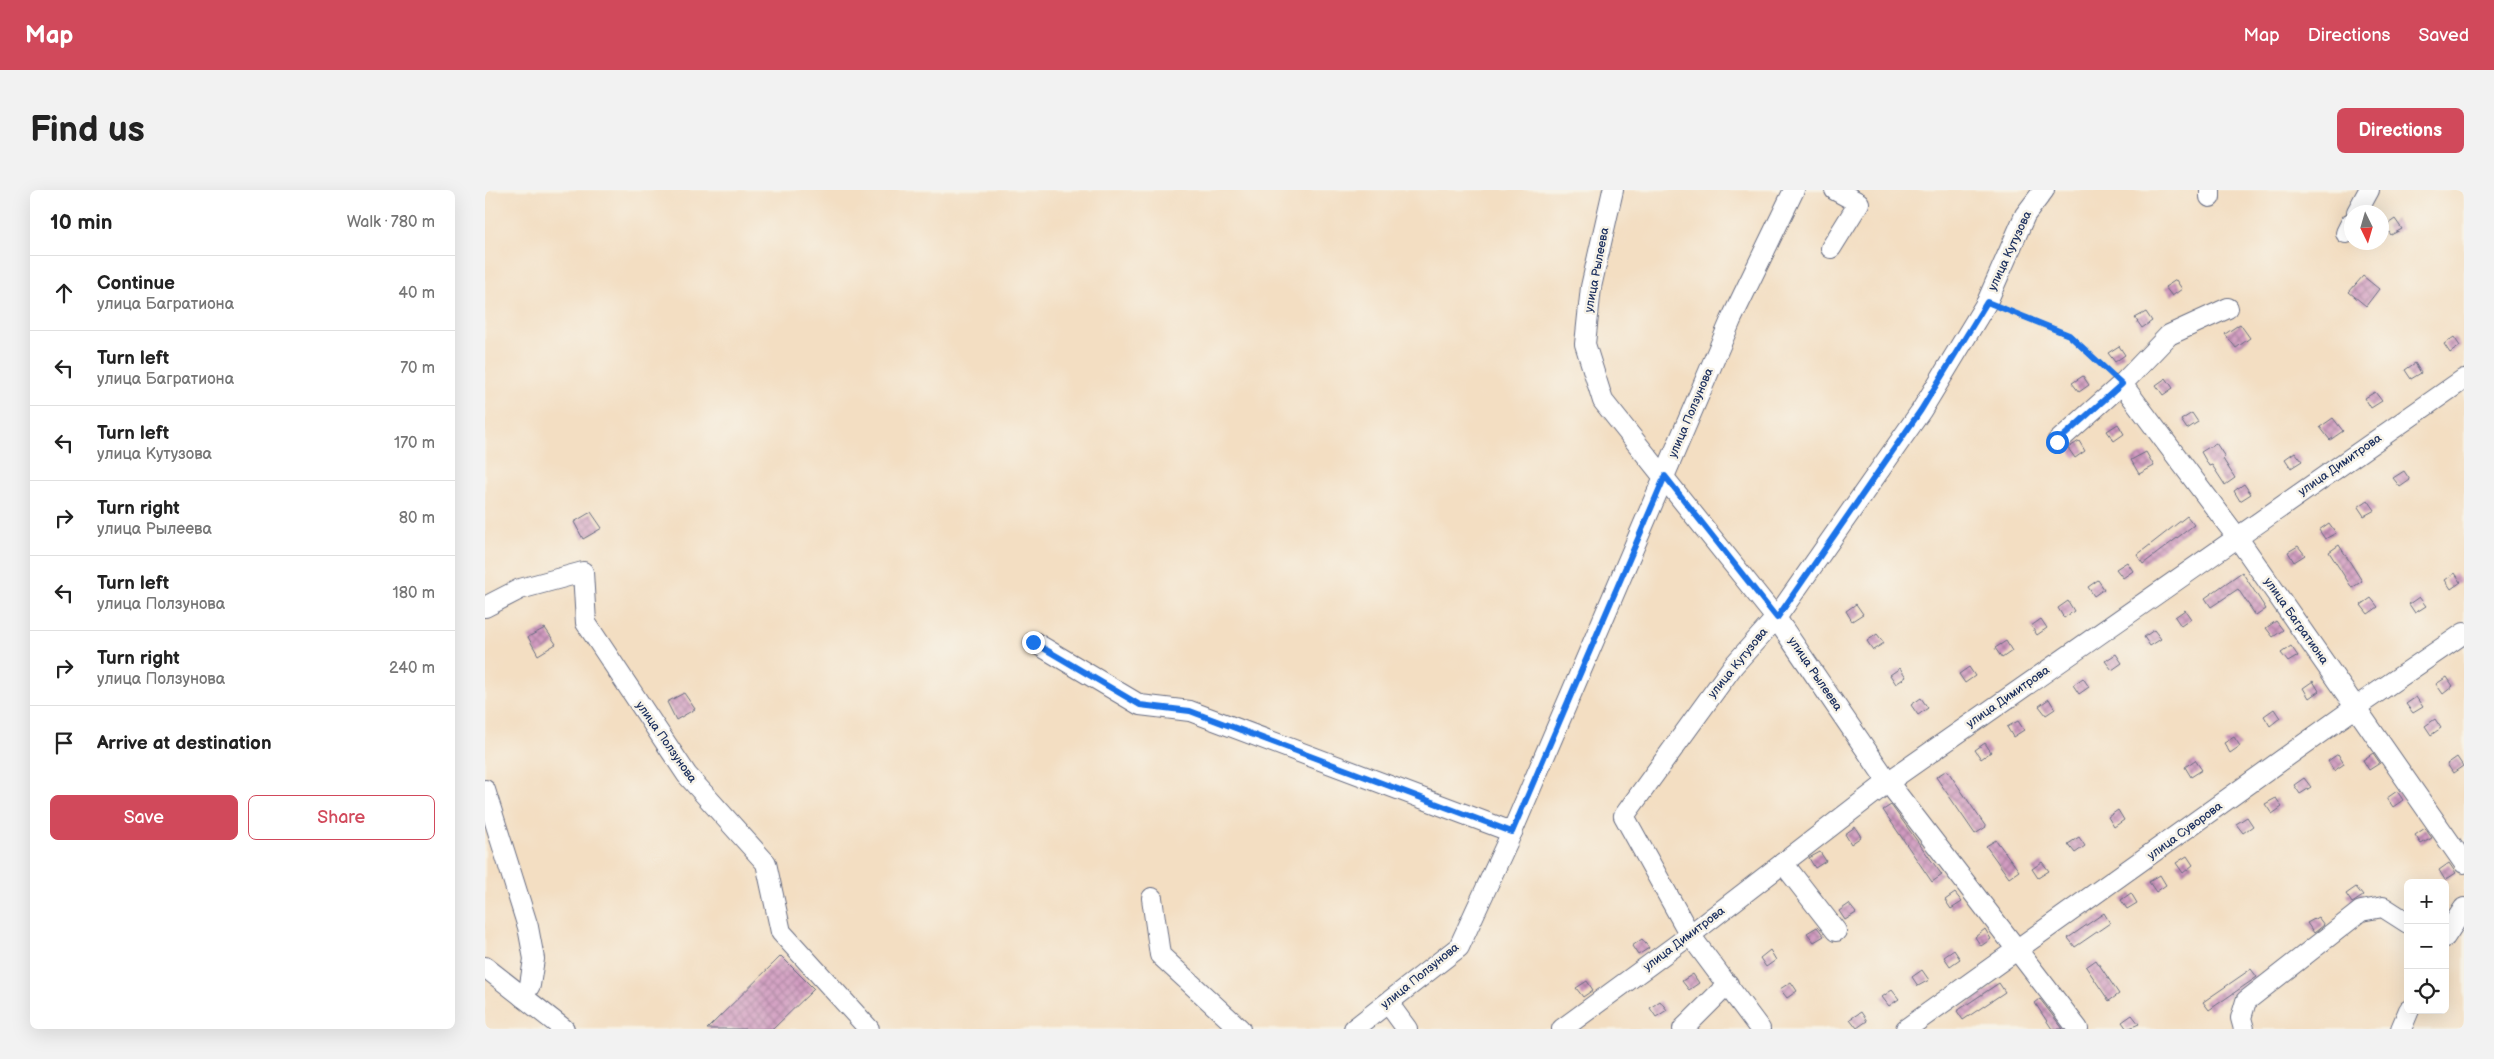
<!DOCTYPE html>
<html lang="en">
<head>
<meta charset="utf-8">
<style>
	:root { --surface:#fff; --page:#f2f2f2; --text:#222; --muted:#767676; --line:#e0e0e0; --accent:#d1495b }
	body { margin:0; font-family:"Balsamiq Sans",sans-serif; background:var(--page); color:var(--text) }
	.controls { position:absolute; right:15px; bottom:15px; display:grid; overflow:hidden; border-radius:8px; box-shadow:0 5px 20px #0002 }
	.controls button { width:45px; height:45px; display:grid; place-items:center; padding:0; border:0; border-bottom:1px solid var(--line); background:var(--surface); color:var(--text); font:25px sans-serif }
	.compass { position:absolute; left:1859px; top:15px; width:45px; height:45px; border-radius:50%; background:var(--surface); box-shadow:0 5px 20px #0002; rotate:175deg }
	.stop { position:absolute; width:15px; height:15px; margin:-11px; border:4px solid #1a73e8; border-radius:50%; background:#fff }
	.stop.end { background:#1a73e8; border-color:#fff; box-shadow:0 1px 5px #0008 }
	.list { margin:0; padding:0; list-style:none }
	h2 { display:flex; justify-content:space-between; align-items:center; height:65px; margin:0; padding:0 20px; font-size:21px }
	h2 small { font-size:16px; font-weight:400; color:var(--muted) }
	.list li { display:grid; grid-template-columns:32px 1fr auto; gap:15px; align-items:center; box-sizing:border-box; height:75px; padding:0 20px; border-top:1px solid var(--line) }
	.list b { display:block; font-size:19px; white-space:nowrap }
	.list p { margin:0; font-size:16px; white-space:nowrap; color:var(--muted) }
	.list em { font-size:16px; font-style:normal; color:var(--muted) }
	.actions { display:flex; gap:10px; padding:15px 20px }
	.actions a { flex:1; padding:11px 0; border:1px solid var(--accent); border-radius:8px; text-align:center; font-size:18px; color:var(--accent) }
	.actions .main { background:var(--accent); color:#fff }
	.icon { flex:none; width:28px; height:28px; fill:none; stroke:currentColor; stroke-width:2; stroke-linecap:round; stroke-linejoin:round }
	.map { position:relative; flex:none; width:1979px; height:839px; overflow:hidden; border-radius:8px }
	header { display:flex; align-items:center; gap:30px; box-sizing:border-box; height:70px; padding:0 25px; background:var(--accent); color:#fff }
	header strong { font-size:24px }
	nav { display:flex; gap:28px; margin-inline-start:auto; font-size:18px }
	.intro { display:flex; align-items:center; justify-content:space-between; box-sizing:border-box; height:120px; padding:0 30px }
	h1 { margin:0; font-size:35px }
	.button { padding:12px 22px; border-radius:8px; background:var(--accent); color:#fff; font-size:18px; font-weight:700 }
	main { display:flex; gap:30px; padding:0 30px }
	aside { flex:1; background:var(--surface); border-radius:8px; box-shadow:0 5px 20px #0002 }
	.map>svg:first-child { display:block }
	.building { fill:url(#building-cross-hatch) }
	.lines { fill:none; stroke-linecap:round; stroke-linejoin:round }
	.minor-casing { stroke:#676c81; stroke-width:22 }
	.path { stroke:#676c81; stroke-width:2.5; stroke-dasharray:4 4; stroke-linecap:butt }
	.minor { stroke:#fff; stroke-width:20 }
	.route { stroke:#1a73e8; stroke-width:6 }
	.labels { text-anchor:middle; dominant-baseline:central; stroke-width:5; stroke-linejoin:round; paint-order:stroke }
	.street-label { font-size:12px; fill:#1b2f5e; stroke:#f7f3e8 }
</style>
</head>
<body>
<header>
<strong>Map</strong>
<nav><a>Map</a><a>Directions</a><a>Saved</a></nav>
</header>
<div class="intro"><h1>Find us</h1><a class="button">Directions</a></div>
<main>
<aside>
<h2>10 min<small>Walk · 780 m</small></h2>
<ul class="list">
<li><svg class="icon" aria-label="ahead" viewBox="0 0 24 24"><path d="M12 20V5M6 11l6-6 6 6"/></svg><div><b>Continue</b><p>улица Багратиона</p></div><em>40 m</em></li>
<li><svg class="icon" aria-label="left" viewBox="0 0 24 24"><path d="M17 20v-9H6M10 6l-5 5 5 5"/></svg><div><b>Turn left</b><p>улица Багратиона</p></div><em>70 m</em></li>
<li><svg class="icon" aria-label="left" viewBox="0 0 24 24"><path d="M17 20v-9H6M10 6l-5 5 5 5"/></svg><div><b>Turn left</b><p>улица Кутузова</p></div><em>170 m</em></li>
<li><svg class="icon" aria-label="right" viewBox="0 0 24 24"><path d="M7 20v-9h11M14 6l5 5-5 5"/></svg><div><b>Turn right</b><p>улица Рылеева</p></div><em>80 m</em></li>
<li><svg class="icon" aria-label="left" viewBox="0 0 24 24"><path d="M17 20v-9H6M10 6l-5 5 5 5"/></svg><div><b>Turn left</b><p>улица Ползунова</p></div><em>180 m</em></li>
<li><svg class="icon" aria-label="right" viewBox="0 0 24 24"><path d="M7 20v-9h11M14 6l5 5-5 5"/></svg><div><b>Turn right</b><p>улица Ползунова</p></div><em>240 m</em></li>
<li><svg class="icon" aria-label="arrive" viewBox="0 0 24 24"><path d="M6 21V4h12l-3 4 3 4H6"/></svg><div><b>Arrive at destination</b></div></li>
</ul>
<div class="actions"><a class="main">Save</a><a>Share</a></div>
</aside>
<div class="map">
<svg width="1979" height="839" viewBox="0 0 1979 839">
	<defs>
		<pattern id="building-cross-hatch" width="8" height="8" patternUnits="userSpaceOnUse" patternTransform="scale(1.25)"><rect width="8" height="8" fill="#d09abf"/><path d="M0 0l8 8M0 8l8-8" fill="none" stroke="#a87e9e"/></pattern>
	</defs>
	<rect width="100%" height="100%" fill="#f7f3e8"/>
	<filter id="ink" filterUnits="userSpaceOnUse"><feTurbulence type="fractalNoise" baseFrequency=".02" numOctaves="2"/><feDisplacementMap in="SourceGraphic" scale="10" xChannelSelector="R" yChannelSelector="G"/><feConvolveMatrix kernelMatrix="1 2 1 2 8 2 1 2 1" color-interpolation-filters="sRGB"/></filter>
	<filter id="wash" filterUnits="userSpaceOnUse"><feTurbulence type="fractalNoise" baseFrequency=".0096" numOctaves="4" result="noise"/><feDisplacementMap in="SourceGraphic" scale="20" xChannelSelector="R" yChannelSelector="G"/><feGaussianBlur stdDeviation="1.12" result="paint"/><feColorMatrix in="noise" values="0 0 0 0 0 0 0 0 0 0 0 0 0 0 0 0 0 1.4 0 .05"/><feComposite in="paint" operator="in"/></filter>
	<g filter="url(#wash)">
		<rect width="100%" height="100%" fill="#f3dec2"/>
		<g id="blocks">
			<g class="building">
				<path d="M1910 29 1917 39 1906 45 1900 36Z"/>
				<path d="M1878 86 1894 99 1881 116 1864 102Z"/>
				<path d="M1691 90 1697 99 1687 106 1680 97Z"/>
				<path d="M1661 122 1667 131 1657 138 1650 128Z"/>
				<path d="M1755 134 1765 148 1751 158 1740 144Z"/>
				<path d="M1969 147 1975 156 1965 163 1959 154Z"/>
				<path d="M1634 156 1640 165 1630 172 1623 163Z"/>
				<path d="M1930 173 1936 183 1926 189 1920 180Z"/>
				<path d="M1598 186 1604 195 1594 202 1587 193Z"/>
				<path d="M1681 188 1688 198 1678 205 1671 195Z"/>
				<path d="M1890 202 1897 211 1886 218 1880 208Z"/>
				<path d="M1707 223 1713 232 1702 239 1696 230Z"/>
				<path d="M1848 228 1858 241 1845 250 1835 237Z"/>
				<path d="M1633 234 1639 244 1629 251 1622 241Z"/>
				<path d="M1594 251 1600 261 1590 268 1583 258Z"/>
				<path d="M1731 253 1740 267 1738 269 1750 288 1740 295 1727 275 1724 276 1716 262Z"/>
				<path d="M1661 262 1669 276 1654 284 1646 270Z"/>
				<path d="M1810 262 1817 271 1806 278 1800 269Z"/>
				<path d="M1919 281 1925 290 1915 297 1908 288Z"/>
				<path d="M1759 294 1766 304 1755 311 1749 301Z"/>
				<path d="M1883 310 1890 320 1879 326 1873 317Z"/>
				<path d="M106 322 117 338 98 349 89 332Z"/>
				<path d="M1702 326 1709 335 1658 374 1652 365Z"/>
				<path d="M1844 333 1851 343 1840 349 1834 340Z"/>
				<path d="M1854 355 1877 391 1867 398 1844 362Z"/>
				<path d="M1813 356 1820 365 1809 372 1803 362Z"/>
				<path d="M1642 372 1648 381 1638 388 1631 379Z"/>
				<path d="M1757 382 1781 419 1771 426 1753 399 1726 417 1720 408Z"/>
				<path d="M1970 383 1976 392 1966 399 1960 390Z"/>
				<path d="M1613 390 1619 399 1609 406 1603 397Z"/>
				<path d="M1934 407 1941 416 1930 423 1924 414Z"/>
				<path d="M1886 408 1893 417 1883 424 1876 415Z"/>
				<path d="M1583 411 1589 421 1579 428 1573 418Z"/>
				<path d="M1371 414 1378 424 1367 431 1361 421Z"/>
				<path d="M1700 420 1706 429 1696 436 1690 427Z"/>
				<path d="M1556 429 1562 438 1552 445 1546 436Z"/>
				<path d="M1791 431 1798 440 1788 447 1781 438Z"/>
				<path d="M60 438 71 454 53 465 43 447Z"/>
				<path d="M1669 440 1676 449 1665 456 1659 447Z"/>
				<path d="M1392 444 1399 453 1388 460 1382 451Z"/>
				<path d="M1521 451 1527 461 1517 468 1510 458Z"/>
				<path d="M1806 456 1813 466 1803 472 1796 463Z"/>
				<path d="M1631 464 1637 473 1627 480 1620 471Z"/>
				<path d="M1484 477 1490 486 1480 493 1474 484Z"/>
				<path d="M1415 478 1421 487 1411 494 1405 485Z"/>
				<path d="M1962 487 1968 496 1958 504 1951 494Z"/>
				<path d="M1598 488 1604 497 1594 504 1588 495Z"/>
				<path d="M1828 491 1834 501 1824 508 1818 498Z"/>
				<path d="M199 503 210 519 191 530 182 512Z"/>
				<path d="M1931 507 1938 517 1928 523 1921 514Z"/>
				<path d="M1436 508 1443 518 1433 525 1426 515Z"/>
				<path d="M1564 509 1570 519 1561 525 1554 516Z"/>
				<path d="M1789 519 1795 528 1785 536 1779 526Z"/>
				<path d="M1950 529 1956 538 1946 545 1940 536Z"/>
				<path d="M1533 531 1539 540 1528 547 1522 537Z"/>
				<path d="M1749 547 1755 556 1745 563 1739 553Z"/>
				<path d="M1500 553 1506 562 1496 569 1490 560Z"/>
				<path d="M1888 563 1895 573 1884 580 1878 570Z"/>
				<path d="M1853 564 1859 574 1849 581 1843 571Z"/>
				<path d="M1972 567 1978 576 1968 583 1962 574Z"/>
				<path d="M1710 570 1717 580 1706 587 1700 577Z"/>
				<path d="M1462 580 1501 637 1490 644 1451 587Z"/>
				<path d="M1819 588 1826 597 1815 604 1809 595Z"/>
				<path d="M1912 601 1918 610 1908 617 1902 608Z"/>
				<path d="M1791 608 1797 617 1787 624 1780 614Z"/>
				<path d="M1406 615 1457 685 1447 692 1398 620Z"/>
				<path d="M1633 620 1639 630 1629 637 1623 627Z"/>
				<path d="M1762 627 1768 636 1758 643 1751 634Z"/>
				<path d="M1370 637 1376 647 1366 654 1360 644Z"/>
				<path d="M1940 638 1947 648 1936 654 1930 645Z"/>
				<path d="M1594 647 1600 656 1590 663 1583 654Z"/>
				<path d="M1511 650 1534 681 1524 688 1501 656Z"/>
				<path d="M1335 662 1341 671 1330 678 1324 668Z"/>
				<path d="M1702 666 1708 675 1698 683 1691 673Z"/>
				<path d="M1557 672 1564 681 1553 688 1547 679Z"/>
				<path d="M1964 673 1971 683 1960 690 1954 680Z"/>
				<path d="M1675 685 1681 695 1671 702 1664 692Z"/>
				<path d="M1871 697 1878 706 1867 713 1861 704Z"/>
				<path d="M1470 703 1477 712 1466 719 1460 710Z"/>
				<path d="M1646 703 1652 713 1642 719 1636 710Z"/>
				<path d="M1364 714 1371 723 1360 730 1354 721Z"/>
				<path d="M1619 723 1625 733 1590 757 1583 748Z"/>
				<path d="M1833 727 1839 735 1829 743 1822 733Z"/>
				<path d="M1332 737 1339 746 1329 752 1322 743Z"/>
				<path d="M1500 739 1506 749 1496 756 1490 747Z"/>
				<path d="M1157 749 1164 758 1153 765 1147 756Z"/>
				<path d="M1285 760 1291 770 1281 777 1275 768Z"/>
				<path d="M1469 760 1475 769 1465 776 1459 767Z"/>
				<path d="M296 766 329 799 288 839H222Z"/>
				<path d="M1611 770 1634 804 1624 811 1601 777Z"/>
				<path d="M1766 779 1772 787 1724 820 1718 812Z"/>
				<path d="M1437 780 1444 790 1433 796 1427 787Z"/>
				<path d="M1208 784 1214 793 1204 800 1197 791Z"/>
				<path d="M1102 791 1108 800 1098 807 1091 798Z"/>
				<path d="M1306 792 1312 801 1302 808 1295 799Z"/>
				<path d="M1514 793 1520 802 1478 830 1472 821Z"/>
				<path d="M1407 800 1414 809 1404 816 1397 807Z"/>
				<path d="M1555 809 1578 839H1567L1550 813Z"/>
				<path d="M1175 811 1182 820 1171 827 1165 818Z"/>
				<path d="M1376 822 1382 831 1372 838 1365 829Z"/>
				<path d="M1647 825 1654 834 1642 839 1637 832Z"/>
			</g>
		</g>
	</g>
	<g filter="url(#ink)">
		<use href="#blocks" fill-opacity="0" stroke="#676c81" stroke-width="1"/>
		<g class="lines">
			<defs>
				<g id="minor">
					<path d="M1128 0 1106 97 1100 154 1118 211 1291 428 1403 592 1593 839"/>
					<path d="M1725 0V7"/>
					<path d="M1872 22 1884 0"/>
					<path d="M1861 43 1866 33"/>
					<path d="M1346 58 1374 13 1350 0"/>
					<path d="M1637 194 1752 347 1979 673"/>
					<path d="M1572 252 1637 194 1684 145 1743 118"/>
					<path d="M0 417 35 399 98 382 101 433 202 585 281 673 296 742 384 839"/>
					<path d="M549 452 655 515 705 521 1027 642"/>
					<path d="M0 600 43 737 49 769 45 795 38 807"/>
					<path d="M1298 673 1351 741"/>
					<path d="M667 708 675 765 755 839"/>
					<path d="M1960 747 1979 718"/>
					<path d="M0 777 79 839"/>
					<path d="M903 813 922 839"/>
					<path d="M869 839 974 757 1027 642 1246 130 1309 0"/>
					<path d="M1077 839 1205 745 1403 592 1979 189"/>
					<path d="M1198 839 1243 794"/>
					<path d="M1275 839 1205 745 1139 626 1248 476 1291 428 1436 221 1502 112 1540 25 1559 0"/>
					<path d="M1421 839 1871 517 1979 443"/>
					<path d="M1759 839 1756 828 1761 811 1876 721 1898 717 1923 733"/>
					<path d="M1916 839 1924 820"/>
				</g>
			</defs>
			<use href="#minor" class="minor-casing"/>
			<path class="path" d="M1518 118 1584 145 1625 183"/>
			<use href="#minor" class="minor"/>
		</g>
	</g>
	<g class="lines" filter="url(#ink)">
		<path class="route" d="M548 452 655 515 705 521 1027 642 1180 286 1292 428 1436 220 1502 112 1584 145 1637 194 1572 252"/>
	</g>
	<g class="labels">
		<g class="street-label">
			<text transform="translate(1525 61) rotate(-65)">улица Кутузова</text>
			<text transform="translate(1112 80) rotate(-79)">улица Рылеева</text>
			<text transform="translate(1206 223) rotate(-67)">улица Ползунова</text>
			<text transform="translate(1855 275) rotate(-35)">улица Димитрова</text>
			<text transform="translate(1811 431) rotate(55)">улица Багратиона</text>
			<text transform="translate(1253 473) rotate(-51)">улица Кутузова</text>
			<text transform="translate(1330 484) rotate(56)">улица Рылеева</text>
			<text transform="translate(1523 507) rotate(-35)">улица Димитрова</text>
			<text transform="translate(181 552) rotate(55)">улица Ползунова</text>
			<text transform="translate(1700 641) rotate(-36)">улица Суворова</text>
			<text transform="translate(1199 749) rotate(-37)">улица Димитрова</text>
			<text transform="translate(935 786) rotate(-39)">улица Ползунова</text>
		</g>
	</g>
</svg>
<div class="controls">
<button>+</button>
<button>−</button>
<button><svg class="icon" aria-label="locate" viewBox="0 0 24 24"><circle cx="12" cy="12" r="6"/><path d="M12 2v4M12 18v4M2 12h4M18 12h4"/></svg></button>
</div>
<svg class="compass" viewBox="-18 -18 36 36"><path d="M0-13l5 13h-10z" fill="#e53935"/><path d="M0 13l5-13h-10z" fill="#767676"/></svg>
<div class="stop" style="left:1572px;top:252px"></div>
<div class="stop end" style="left:548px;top:452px"></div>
</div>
</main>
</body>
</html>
